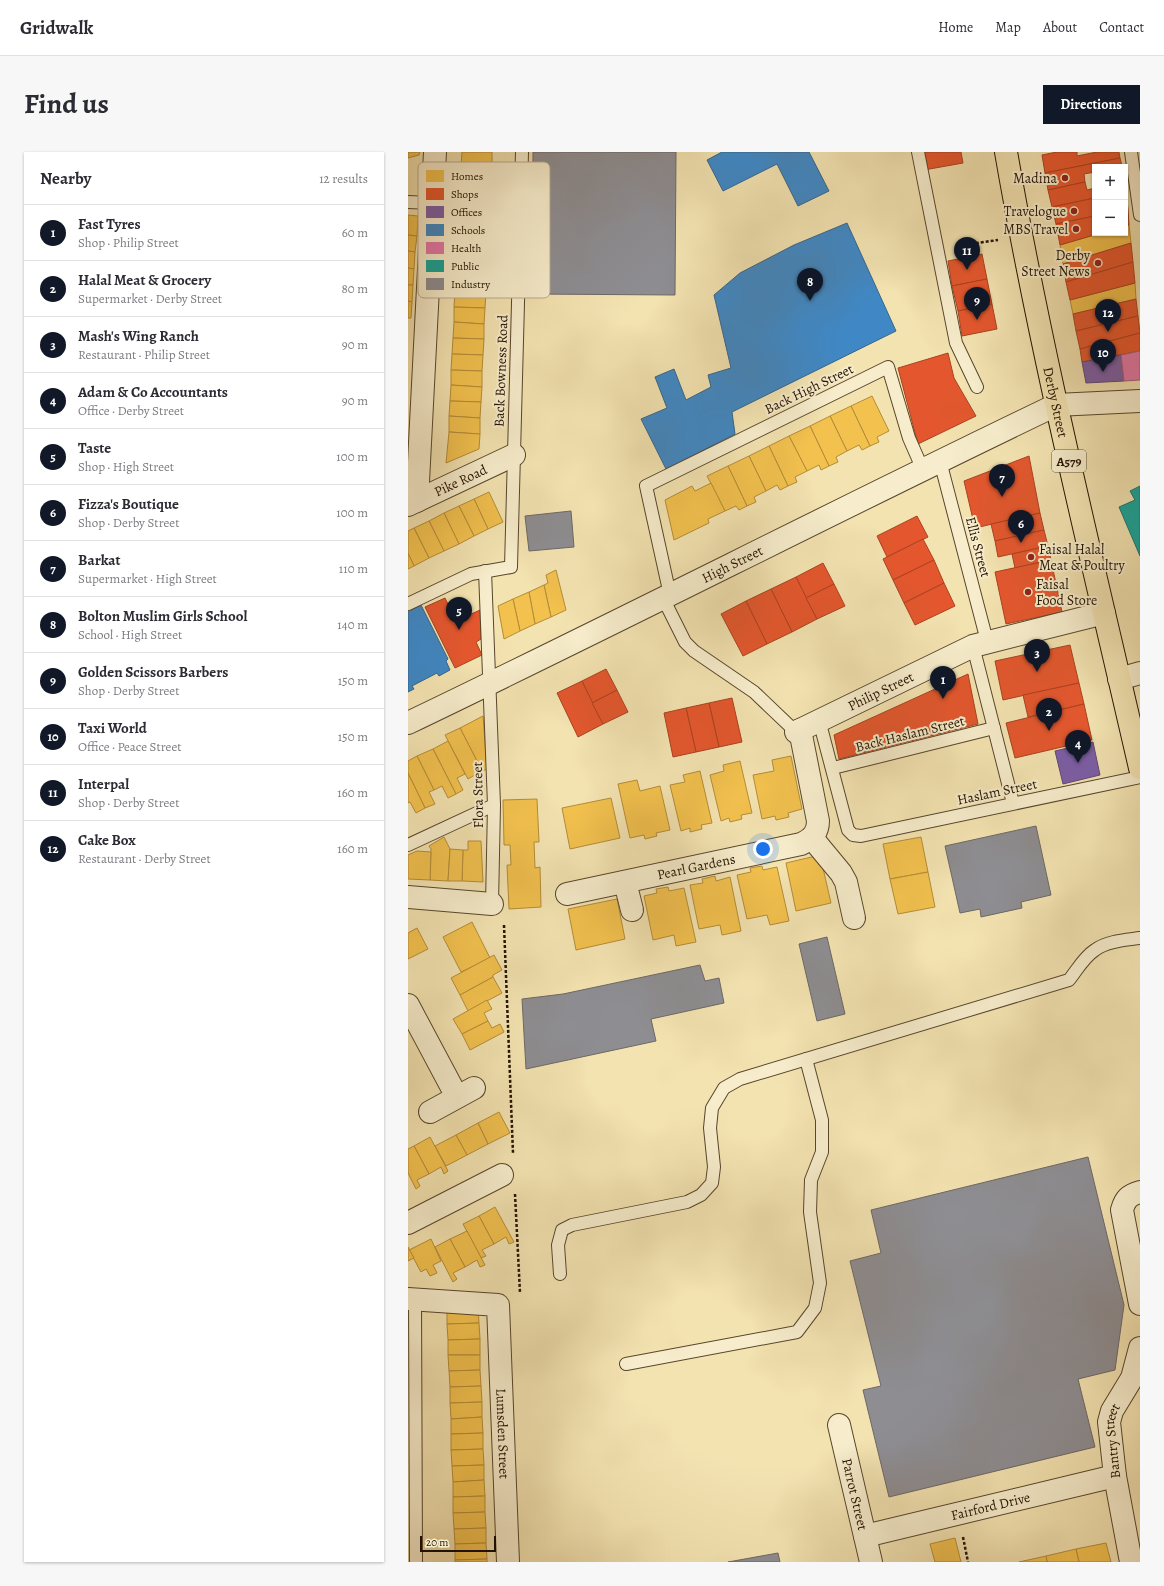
<!DOCTYPE html>
<html lang="en">
<head>
<meta charset="utf-8">
<style>
	:root { --surface:#fff; --page:#f7f7f7; --text:#2b2b33; --muted:#7c7c81; --line:#e1e1e2; --accent:#111827 }
	body { margin:0; font-family:Alegreya,serif; background:var(--page); color:var(--text) }
	.controls { position:absolute; right:12px; top:12px; display:grid; overflow:hidden; border-radius:0px; box-shadow:0 1px 3px #0004 }
	.controls button { width:36px; height:36px; display:grid; place-items:center; padding:0; border:0; border-bottom:1px solid var(--line); background:var(--surface); color:var(--text); font:20px sans-serif }
	.scale { position:absolute; left:12px; bottom:10px; width:76px; box-sizing:border-box; padding-left:4px; border:2px solid #231200; border-top:0; font-size:11px; line-height:14px; white-space:nowrap; color:#231200; -webkit-text-stroke:3px #f7edcc; paint-order:stroke }
	.you { position:absolute; left:355px; top:697px; width:14px; height:14px; margin:-10px; border:3px solid #fff; border-radius:50%; background:#1a73e8; box-shadow:0 0 0 6px #1a73e833 }
	.badge { display:grid; place-items:center; width:26px; height:26px; border-radius:50%; background:var(--accent); color:#fff; font-size:13px; font-weight:700 }
	.pin { position:absolute; translate:-50% -33px; filter:drop-shadow(0 1px 2px #0008) }
	.pin::after { content:''; position:absolute; top:21px; width:14px; height:12px; background:inherit; clip-path:polygon(0 0,100% 0,50% 100%) }
	.list { margin:0; padding:0; list-style:none }
	h2 { display:flex; justify-content:space-between; align-items:center; height:52px; margin:0; padding:0 16px; font-size:17px }
	h2 small { font-size:13px; font-weight:400; color:var(--muted) }
	.list li { display:grid; grid-template-columns:26px 1fr auto; gap:12px; align-items:center; box-sizing:border-box; height:56px; padding:0 16px; border-top:1px solid var(--line) }
	.list b { display:block; font-size:15px; white-space:nowrap }
	.list p { margin:0; font-size:13px; white-space:nowrap; color:var(--muted) }
	.list em { font-size:13px; font-style:normal; color:var(--muted) }
	.map { position:relative; flex:none; width:732px; height:1410px; overflow:hidden; border-radius:0px }
	header { display:flex; align-items:center; gap:24px; box-sizing:border-box; height:56px; padding:0 20px; background:var(--surface); border-bottom:1px solid var(--line) }
	header strong { font-size:19px }
	nav { display:flex; gap:22px; margin-inline-start:auto; font-size:14px }
	.intro { display:flex; align-items:center; justify-content:space-between; box-sizing:border-box; height:96px; padding:0 24px }
	h1 { margin:0; font-size:28px }
	.button { padding:10px 18px; border-radius:0px; background:var(--accent); color:#fff; font-size:14px; font-weight:700 }
	main { display:flex; gap:24px; padding:0 24px }
	aside { flex:1; background:var(--surface); border-radius:0px; box-shadow:0 1px 3px #0004 }
	.map>svg:first-child { display:block }
	.homes { fill:#f2c14e; stroke:#b48c37 }
	.shops { fill:#e4572e; stroke:#aa4220 }
	.offices { fill:#7b5ea7; stroke:#614775 }
	.schools { fill:#3f88c5; stroke:#37658a }
	.health { fill:#e377a8; stroke:#a95976 }
	.public { fill:#17a398; stroke:#1b786a }
	.industry { fill:#8d8d92; stroke:#6d6866 }
	.lines { fill:none; stroke-linecap:round; stroke-linejoin:round }
	.service-casing { stroke:#57462c; stroke-width:14 }
	.minor-casing { stroke:#57462c; stroke-width:24 }
	.tertiary-casing { stroke:#57462c; stroke-width:24 }
	.primary-casing { stroke:#231200; stroke-width:24 }
	.path { stroke:#231200; stroke-width:2.5; stroke-dasharray:3 2; stroke-linecap:butt }
	.service { stroke:#f7edcc; stroke-width:12 }
	.minor { stroke:#f7edcc; stroke-width:22 }
	.tertiary { stroke:#f7edcc; stroke-width:22 }
	.primary { stroke:#f3e3b1; stroke-width:22 }
	.poi-dot { fill:#8f2418; stroke:#f7edcc; stroke-width:1.5 }
	.labels { text-anchor:middle; dominant-baseline:central; stroke-width:4; stroke-linejoin:round; paint-order:stroke }
	.shield { fill:#f7edcc; stroke:#63543d; stroke-width:1 }
	.shield-label { font-size:13px; font-weight:bold; fill:#231200 }
	.poi-label { font-size:14px; fill:#231200; stroke:#f7edcc; text-anchor:end }
	.street-label { font-size:14px; fill:#231200; stroke:#f7edcc }
	.key { fill:#f7edcc; stroke:#b7ab8f; stroke-width:1 }
	.key-label { font-size:11px; fill:#231200 }
</style>
</head>
<body>
<header>
<strong>Gridwalk</strong>
<nav><a>Home</a><a>Map</a><a>About</a><a>Contact</a></nav>
</header>
<div class="intro"><h1>Find us</h1><a class="button">Directions</a></div>
<main>
<aside>
<h2>Nearby<small>12 results</small></h2>
<ul class="list">
<li><span class="badge">1</span><div><b>Fast Tyres</b><p>Shop · Philip Street</p></div><em>60 m</em></li>
<li><span class="badge">2</span><div><b>Halal Meat &amp; Grocery</b><p>Supermarket · Derby Street</p></div><em>80 m</em></li>
<li><span class="badge">3</span><div><b>Mash's Wing Ranch</b><p>Restaurant · Philip Street</p></div><em>90 m</em></li>
<li><span class="badge">4</span><div><b>Adam &amp; Co Accountants</b><p>Office · Derby Street</p></div><em>90 m</em></li>
<li><span class="badge">5</span><div><b>Taste</b><p>Shop · High Street</p></div><em>100 m</em></li>
<li><span class="badge">6</span><div><b>Fizza's Boutique</b><p>Shop · Derby Street</p></div><em>100 m</em></li>
<li><span class="badge">7</span><div><b>Barkat</b><p>Supermarket · High Street</p></div><em>110 m</em></li>
<li><span class="badge">8</span><div><b>Bolton Muslim Girls School</b><p>School · High Street</p></div><em>140 m</em></li>
<li><span class="badge">9</span><div><b>Golden Scissors Barbers</b><p>Shop · Derby Street</p></div><em>150 m</em></li>
<li><span class="badge">10</span><div><b>Taxi World</b><p>Office · Peace Street</p></div><em>150 m</em></li>
<li><span class="badge">11</span><div><b>Interpal</b><p>Shop · Derby Street</p></div><em>160 m</em></li>
<li><span class="badge">12</span><div><b>Cake Box</b><p>Restaurant · Derby Street</p></div><em>160 m</em></li>
</ul>
</aside>
<div class="map">
<svg width="732" height="1410" viewBox="0 0 732 1410">
	<rect width="100%" height="100%" fill="#f3e3b1"/>
	<filter id="stains"><feTurbulence type="fractalNoise" baseFrequency=".005" numOctaves="4"/><feColorMatrix values="0 0 0 0 .2 0 0 0 0 .09 0 0 0 0 .02 0 0 0 .5 -.17"/></filter>
	<radialGradient id="worn" r=".72"><stop offset=".6" stop-color="#630" stop-opacity="0"/><stop offset="1" stop-color="#630" stop-opacity=".3"/></radialGradient>
	<g class="homes">
		<path d="M0 0H12L11 3 0 6Z"/>
		<path d="M54 0H84V15L53 14Z"/>
		<path d="M0 63 10 64 9 84 0 83Z"/>
		<path d="M721 73 723 91 655 112 652 93 693 81H717V74Z"/>
		<path d="M0 83 9 84 7 100 0 99Z"/>
		<path d="M0 99 7 100 6 117 0 116Z"/>
		<path d="M0 116 6 117 5 133H0Z"/>
		<path d="M727 131 728 147 665 162 662 148Z"/>
		<path d="M0 133H5L4 150 0 149Z"/>
		<path d="M47 139 78 141 77 156 46 155Z"/>
		<path d="M0 149 4 150 3 166H0Z"/>
		<path d="M46 155 77 156 76 172 46 170Z"/>
		<path d="M46 170 76 172V187L45 186Z"/>
		<path d="M45 186 76 187 75 203 44 202Z"/>
		<path d="M44 202 75 203 74 219 43 218Z"/>
		<path d="M43 218 74 219V235L43 233Z"/>
		<path d="M43 233 74 235 73 250 42 249Z"/>
		<path d="M464 244 481 279 469 285 471 290 462 294 443 254Z"/>
		<path d="M42 249 73 250 72 266 41 264Z"/>
		<path d="M443 254 462 294 454 298 451 293 439 299 422 264Z"/>
		<path d="M41 264 72 266V282L41 280Z"/>
		<path d="M422 264 439 299 428 305 430 310 421 314 402 274Z"/>
		<path d="M402 274 421 314 413 318 411 313 399 319 381 284Z"/>
		<path d="M41 280 72 282 71 297 38 311Z"/>
		<path d="M381 284 399 319 387 325 389 330 380 334 361 294Z"/>
		<path d="M361 294 380 334 372 338 369 333 358 339 341 304Z"/>
		<path d="M341 304 358 339 346 345 348 350 339 354 320 314Z"/>
		<path d="M320 314 339 354 331 358 328 354 317 359 299 324Z"/>
		<path d="M303 331 317 359 300 367 301 371 266 388 257 348 284 334 287 339Z"/>
		<path d="M81 340 95 370 80 377 66 347Z"/>
		<path d="M66 347 80 377 66 384 51 354Z"/>
		<path d="M51 354 66 384 51 392 36 361Z"/>
		<path d="M36 361 51 392 36 399 21 369Z"/>
		<path d="M21 369 36 399 21 406 6 376Z"/>
		<path d="M6 376 21 406 6 414 0 401V379Z"/>
		<path d="M0 401 6 414 0 417Z"/>
		<path d="M148 418 158 458 143 465 136 433 140 431 138 423Z"/>
		<path d="M136 433 143 465 127 472 121 440Z"/>
		<path d="M121 440 127 472 112 479 105 447Z"/>
		<path d="M105 447 112 479 96 487 90 454Z"/>
		<path d="M75 564 79 617 70 621 65 611 69 609 52 576Z"/>
		<path d="M52 576 69 609 65 611 70 621 60 627 37 583Z"/>
		<path d="M40 589 57 622 49 626 55 638 48 642 25 597Z"/>
		<path d="M25 597 48 642 40 646 34 634 26 638 9 604Z"/>
		<path d="M9 604 26 638 21 640 27 652 17 656 0 621V609Z"/>
		<path d="M383 604 394 657 380 661 381 665 368 668 367 664 354 667 345 623 366 619 364 608Z"/>
		<path d="M332 609 344 661 333 663 334 667 322 670 321 666 313 669 302 623 316 619 315 613Z"/>
		<path d="M292 619 304 671 293 673 294 677 282 680V676L273 679 262 633 277 630 275 623Z"/>
		<path d="M0 621 17 656 8 661 2 650 0 651Z"/>
		<path d="M229 628 232 639 252 634 262 678 248 681 249 684 237 687 236 683 222 686 210 632Z"/>
		<path d="M203 646 212 686 162 697 154 656Z"/>
		<path d="M129 647 131 690H126L127 716 132 715 133 755 101 757 99 713H103L102 693H96L95 648Z"/>
		<path d="M36 685 42 697 40 729 22 728 23 697 21 694Z"/>
		<path d="M513 685 520 720 482 727 475 692Z"/>
		<path d="M60 689H73L75 730 54 729 55 698H60Z"/>
		<path d="M42 697 55 698 54 729H40Z"/>
		<path d="M9 699 23 700 22 728 0 727V703Z"/>
		<path d="M412 703 423 751 388 759 378 711Z"/>
		<path d="M354 714 355 718 369 715 381 769 362 773 359 763 339 767 329 723 343 720 342 716Z"/>
		<path d="M520 720 527 755 490 762 482 727Z"/>
		<path d="M307 724 308 729 322 725 333 779 314 783 312 773 291 777 282 733 295 731 294 727Z"/>
		<path d="M260 735 261 739 276 736 288 790 268 794 266 783 245 788 236 744 249 741 248 737Z"/>
		<path d="M209 747 217 787 168 798 160 757Z"/>
		<path d="M64 770 82 806 53 820 35 785Z"/>
		<path d="M9 776 20 797 0 807V781Z"/>
		<path d="M86 803 94 818 85 823V825L52 843 43 826Z"/>
		<path d="M85 825 94 841 60 859 52 843Z"/>
		<path d="M79 848 84 857 76 861 80 869 54 882 45 867Z"/>
		<path d="M80 869 84 876 92 872 96 880 62 898 54 882Z"/>
		<path d="M91 960 102 981 80 992 70 971Z"/>
		<path d="M70 971 80 992 59 1003 48 983Z"/>
		<path d="M48 983 59 1003 38 1014 27 994Z"/>
		<path d="M22 985 40 1019 36 1022 33 1015 21 1022 6 994Z"/>
		<path d="M6 994 21 1022 9 1028 12 1034 8 1037 0 1021V997Z"/>
		<path d="M87 1055 106 1090 101 1092 98 1085 86 1092 71 1064Z"/>
		<path d="M71 1064 86 1092 74 1098 78 1104 73 1106 55 1072Z"/>
		<path d="M59 1079 77 1113 72 1115 69 1108 57 1115 42 1087Z"/>
		<path d="M23 1087 33 1109 25 1113 29 1121 22 1124 18 1117 13 1120 1 1098Z"/>
		<path d="M42 1087 57 1115 45 1121 49 1127 45 1130 27 1095Z"/>
		<path d="M0 1095 6 1106 0 1109Z"/>
		<path d="M70 1155 71 1171 39 1172V1156Z"/>
		<path d="M71 1171 72 1187 40 1188 39 1172Z"/>
		<path d="M72 1187V1203H40V1188Z"/>
		<path d="M40 1203H72V1218L41 1219Z"/>
		<path d="M72 1218 73 1234 42 1235 41 1219Z"/>
		<path d="M73 1234 74 1250 42 1251V1235Z"/>
		<path d="M74 1250V1265L43 1267 42 1251Z"/>
		<path d="M74 1265 75 1281 43 1282V1267Z"/>
		<path d="M75 1281V1297L43 1298V1282Z"/>
		<path d="M75 1297 76 1313 44 1314 43 1298Z"/>
		<path d="M76 1313V1328L45 1330 44 1314Z"/>
		<path d="M76 1328 77 1344 45 1345V1330Z"/>
		<path d="M77 1344V1360L45 1361V1345Z"/>
		<path d="M77 1360 78 1376 46 1377 45 1361Z"/>
		<path d="M78 1376V1391L47 1392 46 1377Z"/>
		<path d="M547 1386 553 1410H527L522 1392Z"/>
		<path d="M78 1391 79 1407 47 1408V1392Z"/>
		<path d="M698 1391 703 1410H671L668 1397Z"/>
		<path d="M668 1397 671 1410H639L638 1404Z"/>
		<path d="M638 1404 639 1410H611Z"/>
		<path d="M79 1407V1410H47V1408Z"/>
	</g>
	<g class="shops">
		<path d="M513 0H553L555 11 516 18Z"/>
		<path d="M649 0H669V4L689 0H711L712 6 637 21 634 3Z"/>
		<path d="M712 6 714 14 687 15V20L676 22 677 30 640 38 637 21Z"/>
		<path d="M677 30 679 38 687 36V46L644 55 640 38Z"/>
		<path d="M718 39 720 57 717 58V40Z"/>
		<path d="M687 46V64L648 72 644 55Z"/>
		<path d="M720 57 721 73 717 74V58Z"/>
		<path d="M687 64V81H693L652 93 648 72Z"/>
		<path d="M723 91 725 110 658 130 655 112Z"/>
		<path d="M574 102 579 127 544 134 540 109Z"/>
		<path d="M725 110 727 131 662 148 658 130Z"/>
		<path d="M579 127 584 152 550 159 544 134Z"/>
		<path d="M728 147 730 164 668 179 665 162Z"/>
		<path d="M584 152 589 177 554 184 550 159Z"/>
		<path d="M730 164 732 181 672 197 668 179Z"/>
		<path d="M732 181V199L674 210 672 197Z"/>
		<path d="M540 201 546 226 568 264 510 292 490 216Z"/>
		<path d="M621 304 632 361 567 376 556 329Z"/>
		<path d="M632 361 636 378 587 389 583 372Z"/>
		<path d="M509 364 520 385 479 405 469 384Z"/>
		<path d="M636 378 640 394 590 405 587 389Z"/>
		<path d="M515 387 526 408 485 428 475 407Z"/>
		<path d="M640 394 643 408 607 416 604 402Z"/>
		<path d="M526 408 536 431 496 451 485 428Z"/>
		<path d="M643 408 654 460 598 472 587 420Z"/>
		<path d="M415 411 426 432 398 446 388 425Z"/>
		<path d="M388 425 409 467 384 480 363 437Z"/>
		<path d="M536 431 547 454 507 473 496 451Z"/>
		<path d="M426 432 437 454 409 467 398 446Z"/>
		<path d="M363 437 384 480 359 492 338 449Z"/>
		<path d="M37 446 48 469 72 458 73 487 68 490 74 503 47 516 17 455Z"/>
		<path d="M338 449 359 492 335 504 313 462Z"/>
		<path d="M662 493 671 531 595 548 587 509Z"/>
		<path d="M198 517 209 538 184 551 174 529Z"/>
		<path d="M560 522 570 572 431 607 426 583Z"/>
		<path d="M174 529 195 572 170 585 149 541Z"/>
		<path d="M671 531 676 552 620 565 615 543Z"/>
		<path d="M209 538 220 560 195 572 184 551Z"/>
		<path d="M324 546 334 590 311 595 301 551Z"/>
		<path d="M301 551 311 595 288 600 278 556Z"/>
		<path d="M676 552 684 588 607 606 598 571Z"/>
		<path d="M278 556 288 600 265 605 256 561Z"/>
	</g>
	<g class="offices">
		<path d="M713 203 716 229 678 231 674 210Z"/>
		<path d="M685 590 692 623 655 632 647 599Z"/>
	</g>
	<g class="schools">
		<path d="M314 0H401L421 39 390 54 369 12 315 39 299 8Z"/>
		<path d="M439 71 488 179 324 260 327 282 258 317 233 267 259 256 247 225 266 217 278 248 303 235 300 223 323 216 306 143 332 121 386 93Z"/>
		<path d="M13 453 40 507 38 509 42 518 31 524 29 521 4 534 6 537 0 540V460Z"/>
	</g>
	<path class="health" d="M732 199V228L716 229 713 203Z"/>
	<path class="public" d="M732 334V404L711 355 727 348 722 339Z"/>
	<g class="industry">
		<path d="M125 0H268L267 143 124 142Z"/>
		<path d="M163 359 166 395 121 399 117 364Z"/>
		<path d="M628 674 643 743 613 750 614 756 573 765 572 757 552 761 537 694Z"/>
		<path d="M419 785 437 862 409 869 391 792Z"/>
		<path d="M292 813 297 829 311 826 316 851 243 867 248 889 118 917 114 847 155 842Z"/>
		<path d="M680 1005 716 1153 707 1218 670 1227 687 1295 481 1345 455 1238 473 1234 442 1109 473 1101 463 1058Z"/>
		<path d="M370 1401 372 1410H320Z"/>
	</g>
	<g class="lines">
		<defs>
			<g id="service">
				<path d="M510 0 548 191 569 235"/>
				<path d="M723 0 732 63"/>
				<path d="M0 50 24 51"/>
				<path d="M532 309 579 489"/>
				<path d="M77 419 86 653 84 752"/>
				<path d="M262 443 238 334 480 215 501 286 515 318"/>
				<path d="M255 446 277 490 286 499 346 540 388 580"/>
				<path d="M0 452 63 422 103 415 114 0"/>
				<path d="M565 494 605 651"/>
				<path d="M411 568 440 678 445 683 453 684 732 625"/>
				<path d="M425 616 586 576"/>
				<path d="M0 693 86 653"/>
				<path d="M152 1122 150 1093 154 1078 164 1073 279 1050 293 1043 304 1031 306 1015 302 976 304 956 316 936 332 927 661 828C669 818 676 805 687 798 699 789 718 788 732 786"/>
				<path d="M7 1147 8 1410"/>
				<path d="M218 1212 389 1180 407 1156 412 1131 402 1060 403 1028 414 1000V968L398 907"/>
			</g>
			<g id="minor">
				<path d="M648 253 732 249"/>
				<path d="M9 349 27 0"/>
				<path id="s1" d="M0 353 106 303"/>
				<path id="s2" d="M388 580 565 494 696 461"/>
				<path d="M404 686 433 721 438 730 446 766"/>
				<path d="M217 730 224 758"/>
				<path id="s3" d="M159 742 393 692C404 687 410 681 410 669L392 578"/>
				<path d="M0 745 84 752"/>
				<path d="M0 853 49 945"/>
				<path d="M22 960 66 936"/>
				<path d="M732 1040C721 1043 717 1047 714 1058L732 1152"/>
				<path d="M0 1071 94 1023"/>
				<path id="s4" d="M0 1147 90 1153 100 1410"/>
				<path id="s5" d="M431 1273 463 1410"/>
				<path id="s6" d="M457 1384 707 1324"/>
				<path id="s7" d="M723 1410 707 1324 701 1270 704 1259 724 1226 732 1196"/>
			</g>
			<g id="tertiary">
				<path d="M711 527 732 521"/>
				<path id="s8" d="M0 571C217 467 431 357 648 253"/>
			</g>
			<g id="primary">
				<path id="s9" d="M598 0C634 207 685 411 732 616"/>
			</g>
		</defs>
		<use href="#service" class="service-casing"/>
		<use href="#minor" class="minor-casing"/>
		<use href="#tertiary" class="tertiary-casing"/>
		<use href="#primary" class="primary-casing"/>
		<g class="path">
			<path d="M548 94 590 88"/>
			<path d="M96 773 105 1001"/>
			<path d="M107 1042 112 1141"/>
			<path d="M555 1385 560 1410"/>
		</g>
		<use href="#service" class="service"/>
		<use href="#minor" class="minor"/>
		<use href="#tertiary" class="tertiary"/>
		<use href="#primary" class="primary"/>
	</g>
	<g class="poi-dot">
		<circle cx="657" cy="26" r="4"/>
		<circle cx="666" cy="59" r="4"/>
		<circle cx="668" cy="77" r="4"/>
		<circle cx="690" cy="111" r="4"/>
		<circle cx="623" cy="405" r="4"/>
		<circle cx="620" cy="440" r="4"/>
	</g>
	<g class="labels">
		<rect class="shield" x="644" y="298" width="34" height="22" rx="3"/>
		<g class="shield-label">
			<text x="661" y="309">A579</text>
		</g>
		<g class="poi-label">
			<text x="649" y="26">Madina</text>
			<text x="658" y="59">Travelogue</text>
			<text x="660" y="77">MBS Travel</text>
			<text x="682" y="103">Derby<tspan x="682" dy="16">Street News</tspan></text>
			<text x="631" y="397" text-anchor="start">Faisal Halal<tspan x="631" dy="16">Meat &amp; Poultry</tspan></text>
			<text x="628" y="432" text-anchor="start">Faisal<tspan x="628" dy="16">Food Store</tspan></text>
		</g>
		<g class="street-label">
			<text transform="translate(93 219) rotate(-88)">Back Bowness Road</text>
			<text transform="translate(401 237) rotate(-26)">Back High Street</text>
			<text stroke="none"><textPath href="#s9" startOffset="255">Derby Street</textPath></text>
			<text stroke="none"><textPath href="#s1" startOffset="58">Pike Road</textPath></text>
			<text transform="translate(570 395) rotate(75)">Ellis Street</text>
			<text stroke="none"><textPath href="#s8" startOffset="361">High Street</textPath></text>
			<text stroke="none"><textPath href="#s2" startOffset="94">Philip Street</textPath></text>
			<text transform="translate(502 582) rotate(-14)">Back Haslam Street</text>
			<text transform="translate(589 640) rotate(-12)">Haslam Street</text>
			<text transform="translate(70 643) rotate(-91)">Flora Street</text>
			<text stroke="none"><textPath href="#s3" startOffset="132">Pearl Gardens</textPath></text>
			<text stroke="none"><textPath href="#s4" startOffset="219">Lumsden Street</textPath></text>
			<text stroke="none"><textPath href="#s7" startOffset="123">Bantry Street</textPath></text>
			<text stroke="none"><textPath href="#s5" startOffset="71">Parrot Street</textPath></text>
			<text stroke="none"><textPath href="#s6" startOffset="129">Fairford Drive</textPath></text>
		</g>
	</g>
	<rect x="10" y="10" width="132" height="136" rx="6" class="key"/>
	<rect x="18" y="18" width="18" height="12" fill="#f2c14e"/>
	<rect x="18" y="36" width="18" height="12" fill="#e4572e"/>
	<rect x="18" y="54" width="18" height="12" fill="#7b5ea7"/>
	<rect x="18" y="72" width="18" height="12" fill="#3f88c5"/>
	<rect x="18" y="90" width="18" height="12" fill="#e377a8"/>
	<rect x="18" y="108" width="18" height="12" fill="#17a398"/>
	<rect x="18" y="126" width="18" height="12" fill="#8d8d92"/>
	<g class="key-label">
		<text x="43" y="28">Homes</text>
		<text x="43" y="46">Shops</text>
		<text x="43" y="64">Offices</text>
		<text x="43" y="82">Schools</text>
		<text x="43" y="100">Health</text>
		<text x="43" y="118">Public</text>
		<text x="43" y="136">Industry</text>
	</g>
	<rect width="100%" height="100%" filter="url(#stains)"/>
	<rect width="100%" height="100%" fill="url(#worn)"/>
</svg>
<div class="controls">
<button>+</button>
<button>−</button>
</div>
<div class="scale">20 m</div>
<div class="you"></div>
<div class="pin badge" style="left:535px;top:547px">1</div>
<div class="pin badge" style="left:641px;top:579px">2</div>
<div class="pin badge" style="left:629px;top:520px">3</div>
<div class="pin badge" style="left:670px;top:611px">4</div>
<div class="pin badge" style="left:51px;top:478px">5</div>
<div class="pin badge" style="left:613px;top:391px">6</div>
<div class="pin badge" style="left:594px;top:345px">7</div>
<div class="pin badge" style="left:402px;top:149px">8</div>
<div class="pin badge" style="left:569px;top:168px">9</div>
<div class="pin badge" style="left:695px;top:220px">10</div>
<div class="pin badge" style="left:559px;top:118px">11</div>
<div class="pin badge" style="left:700px;top:180px">12</div>
</div>
</main>
</body>
</html>
